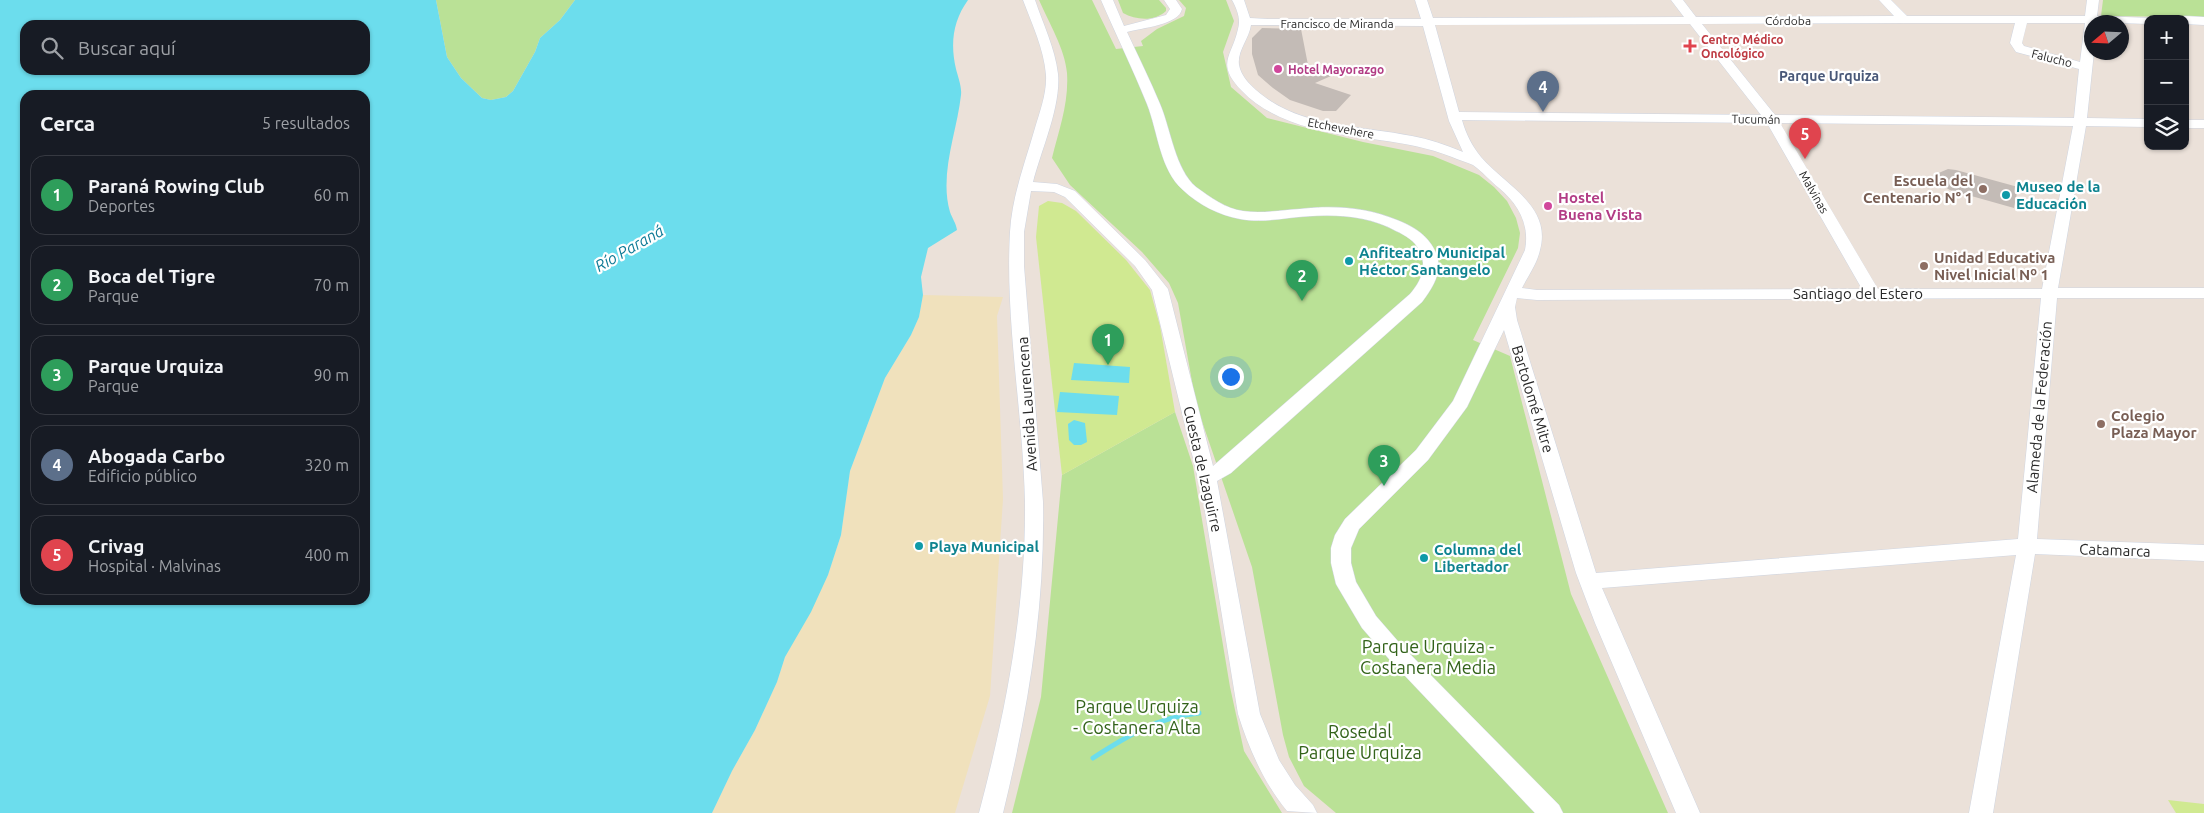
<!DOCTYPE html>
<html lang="es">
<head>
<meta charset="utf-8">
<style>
	:root { --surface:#171b24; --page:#20242c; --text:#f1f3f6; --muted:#9ea1a6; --line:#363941; --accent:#0f766e }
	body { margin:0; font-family:Ubuntu,sans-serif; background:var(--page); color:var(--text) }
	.controls { position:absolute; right:15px; top:15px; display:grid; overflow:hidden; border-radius:10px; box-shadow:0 1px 4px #0004 }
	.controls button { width:45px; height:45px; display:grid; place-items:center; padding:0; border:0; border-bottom:1px solid var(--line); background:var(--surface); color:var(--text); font:25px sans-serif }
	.compass { position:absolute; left:2084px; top:15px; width:45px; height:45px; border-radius:50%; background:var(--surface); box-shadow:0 1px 4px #0004; rotate:251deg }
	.you { position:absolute; left:1230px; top:376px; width:18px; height:18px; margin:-12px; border:4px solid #fff; border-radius:50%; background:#1a73e8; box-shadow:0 0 0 8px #1a73e833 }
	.badge { display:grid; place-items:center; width:32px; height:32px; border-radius:50%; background:var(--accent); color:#fff; font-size:16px; font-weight:700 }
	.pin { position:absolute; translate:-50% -41px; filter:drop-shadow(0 1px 2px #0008) }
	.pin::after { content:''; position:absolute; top:26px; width:18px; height:15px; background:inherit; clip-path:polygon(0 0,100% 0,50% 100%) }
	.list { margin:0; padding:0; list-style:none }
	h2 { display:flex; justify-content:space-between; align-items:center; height:65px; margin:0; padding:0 20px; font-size:21px }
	h2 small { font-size:16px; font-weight:400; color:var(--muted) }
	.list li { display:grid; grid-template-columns:32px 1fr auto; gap:15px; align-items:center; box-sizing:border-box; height:80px; margin:0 10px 10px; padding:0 10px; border:1px solid var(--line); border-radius:15px }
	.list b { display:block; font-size:19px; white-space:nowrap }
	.list p { margin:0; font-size:16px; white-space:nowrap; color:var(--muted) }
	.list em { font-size:16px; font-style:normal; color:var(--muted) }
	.icon { flex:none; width:28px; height:28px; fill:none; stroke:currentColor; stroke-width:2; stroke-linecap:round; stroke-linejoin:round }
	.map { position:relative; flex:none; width:2204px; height:813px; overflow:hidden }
	.search { position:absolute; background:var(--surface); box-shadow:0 1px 4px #0004; left:20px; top:20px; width:350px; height:55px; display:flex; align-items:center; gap:12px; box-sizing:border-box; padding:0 18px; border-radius:15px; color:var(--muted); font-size:19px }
	.panel { position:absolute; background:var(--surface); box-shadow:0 1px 4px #0004; left:20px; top:90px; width:350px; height:515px; border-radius:15px }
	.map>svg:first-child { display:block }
	.green { fill:#bae196 }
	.sand { fill:#f0e1bc }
	.pitch { fill:#d0e991 }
	.water { fill:#6cdded; fill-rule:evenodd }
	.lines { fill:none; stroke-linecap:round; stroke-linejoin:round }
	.stream { stroke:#6cdded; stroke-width:5 }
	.building { fill:#c3bbb6 }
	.minor-casing { stroke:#cfd5e1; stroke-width:1 }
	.minor { fill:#fff; fill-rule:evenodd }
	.health-dot { fill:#e0444e; stroke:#fff; stroke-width:2 }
	.hotel-dot { fill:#d1479c; stroke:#fff; stroke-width:2 }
	.education-dot { fill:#8d6e63; stroke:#fff; stroke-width:2 }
	.culture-dot { fill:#0f9aa8; stroke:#fff; stroke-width:2 }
	.labels { text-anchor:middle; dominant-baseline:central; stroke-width:4.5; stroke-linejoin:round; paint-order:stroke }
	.far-street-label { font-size:12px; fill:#282828; stroke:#fff }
	.far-health-label { font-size:12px; font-weight:bold; fill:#be3a42; stroke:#fff; text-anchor:start }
	.far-hotel-label { font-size:12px; font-weight:bold; fill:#b23c85; stroke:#fff; text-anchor:start }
	.far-neighbourhood-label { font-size:14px; font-weight:bold; fill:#495878; stroke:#fff }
	.education-label { font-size:15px; font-weight:bold; fill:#785e54; stroke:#fff; text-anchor:start }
	.culture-label { font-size:15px; font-weight:bold; fill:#0d838f; stroke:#fff; text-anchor:start }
	.hotel-label { font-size:15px; font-weight:bold; fill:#b23c85; stroke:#fff; text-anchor:start }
	.street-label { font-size:15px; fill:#282828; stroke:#fff }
	.water-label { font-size:16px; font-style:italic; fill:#0e7a96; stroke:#fff }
	.near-park-label { font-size:18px; fill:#33631a; stroke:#fff }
</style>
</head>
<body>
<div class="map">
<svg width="2204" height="813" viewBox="0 0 2204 813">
	<rect width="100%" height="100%" fill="#ebe1d9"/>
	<g class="green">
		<path d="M436 0H575L560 20 540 38 535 52 513 91 506 97 491 100 482 98 461 78 447 57Z"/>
		<path d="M1039 0H1092L1116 49 1143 46 1141 41 1157 29 1184 16 1186 8 1179 0H1226L1234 21 1223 52 1231 87 1267 118 1363 142 1433 156 1479 175 1494 187 1507 201 1516 218 1520 233 1518 248 1473 340 1510 356 1571 594 1668 813H1336L1304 786 1289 757 1283 735 1252 567 1196 404 1178 303 1169 283 1142 252 1070 185 1052 158C1059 130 1069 103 1067 73 1065 49 1049 23 1039 0Z"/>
		<path d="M1118 0H1159L1166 8V11C1154 22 1136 20 1123 13Z"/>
		<path d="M2103 0H2204V17L2101 16Z"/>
		<path d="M1175 412 1193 466 1230 687 1244 751 1282 813H1012L1041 697 1062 475Z"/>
	</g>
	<path class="sand" d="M923 295 1003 297 997 316 1003 499 990 696 955 813H712L732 771 755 730 777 682 785 657 828 575 841 535 850 471 885 378 911 335 919 317Z"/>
	<g class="pitch">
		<path d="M1048 201 1062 203 1076 211 1126 260 1150 290 1160 326 1175 412 1062 475 1036 237 1039 206Z"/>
		<path d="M2168 800 2204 804V813H2176Z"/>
	</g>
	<g class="water">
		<path d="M0 0H436L447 57 461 78 482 98 491 100 506 97 513 91 535 52 540 38 560 20 575 0H968C953 21 950 43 956 69 958 77 962 87 961 95 957 132 939 174 950 212 952 218 956 223 957 230L928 248 921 277 923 295 919 317 911 335 885 378 850 471 841 535 828 575 811 612 785 657 777 682 755 730 732 771 712 813H0ZM25 25H365V70H25ZM25 95H365V600H25Z"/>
		<path d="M1074 363 1130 367 1129 383 1071 380Z"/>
		<path d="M1060 392 1119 396 1117 415 1057 412Z"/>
		<path d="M1074 420 1085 423 1087 442 1081 445H1074L1069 440 1068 424Z"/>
	</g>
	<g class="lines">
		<path class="stream" d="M1093 758C1127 736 1158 717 1199 713"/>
	</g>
	<g class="building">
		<path d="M1262 28 1301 29 1308 65 1331 76 1315 83 1351 95 1336 111H1323L1290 100 1273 88 1258 75 1252 54V38Z"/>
		<path d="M1948 169 1956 170 2018 187 2014 208 1950 190 1943 186 1934 175Z"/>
	</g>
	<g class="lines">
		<defs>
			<g id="minor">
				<path d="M1023 0H1035C1043 24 1055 48 1058 74 1061 107 1041 150 1033 182L1057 184 1075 191 1145 260 1168 289 1213 466 1410 294C1421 281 1428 267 1419 250 1415 241 1405 235 1396 231 1363 213 1325 214 1289 218 1273 220 1256 222 1240 219 1219 215 1199 205 1183 190 1160 170 1158 132 1147 104 1133 69 1116 35 1101 0H1113L1124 26 1166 15 1170 9 1164 0H1176L1182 9C1179 25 1141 28 1127 32 1138 56 1150 80 1160 104 1171 130 1175 169 1196 187 1210 197 1226 209 1243 211 1262 214 1281 210 1300 209 1333 205 1366 207 1397 220 1410 225 1423 232 1431 244 1446 266 1436 283 1422 302L1231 473 1217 481 1260 714 1279 760 1295 785 1313 805 1317 813 1287 811C1264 783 1249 749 1238 714L1203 499 1152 290 1135 266 1065 197 1054 192 1031 191 1024 232V266L1043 502C1045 608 1028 710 1003 813H979C1006 711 1026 608 1025 502 1023 412 1005 322 1010 232 1012 196 1025 163 1035 128 1040 111 1047 93 1046 75 1044 49 1032 24 1023 0Z"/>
				<path d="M1232 0H1244L1250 18 1268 19H1421L1415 0H1427L1433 18 1684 17 1671 0H1683L1696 17 1894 16 1879 0H1891L1907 16H2085L2087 0H2099L2097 16 2152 18 2148 19V24L2092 22V52H2094L2087 118 2148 119V127L2086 126 2058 288H2204V298H2057L2037 539 2204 545V561L2035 554 1993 813H1969L2016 555 1602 588 1700 813H1676L1595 623 1576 573 1504 330 1467 407 1428 460 1359 529 1351 548V563L1356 582 1376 616 1403 647 1559 805 1563 813H1535L1389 659 1362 628 1336 584 1331 563V548L1335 535 1345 519 1416 450 1453 401 1525 250C1530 224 1518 204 1499 188 1490 181 1482 171 1473 165 1467 162 1458 160 1452 157 1404 138 1359 141 1311 128 1286 121 1260 110 1242 91 1215 63 1232 57 1238 29 1241 19 1237 9 1232 0ZM1904 23H2015L2010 43 2016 52 2079 69 2074 118 1775 115 1702 24ZM2027 23H2085L2080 62 2024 46 2022 43ZM1690 24 1761 115 1459 112 1435 25ZM1251 25 1423 26 1449 121 1463 152C1446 145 1429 139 1412 136 1358 125 1299 128 1256 90 1248 83 1241 75 1239 65 1237 51 1249 39 1251 25ZM1462 120 1767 123 1862 289 1537 290 1522 288C1528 276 1537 264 1540 250 1552 206 1505 185 1481 157 1472 146 1466 134 1462 120ZM1780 123 2073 126 2042 289H1878ZM1517 298 1537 300 2041 298 2018 539 1596 573 1517 320 1515 307Z"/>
				<path d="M2185 16 2204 17V25L2185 24V19H2180Z"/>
				<rect x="2185" y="120" width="19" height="8"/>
			</g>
		</defs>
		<use href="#minor" class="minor-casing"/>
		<use href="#minor" class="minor"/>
	</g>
	<path class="health-dot" d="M1687.5 38.5h5v5h5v5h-5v5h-5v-5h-5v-5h5z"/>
	<g class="hotel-dot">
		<circle cx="1278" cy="69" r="5"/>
		<circle cx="1548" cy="206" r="5"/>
	</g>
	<g class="education-dot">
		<circle cx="1983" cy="189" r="5"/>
		<circle cx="1924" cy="266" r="5"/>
		<circle cx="2101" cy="424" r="5"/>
	</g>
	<g class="culture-dot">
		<circle cx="2006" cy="195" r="5"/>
		<circle cx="1349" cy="261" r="5"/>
		<circle cx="919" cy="546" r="5"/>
		<circle cx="1424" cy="558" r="5"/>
	</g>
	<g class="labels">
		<g class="far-street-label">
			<text x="1788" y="20">Córdoba</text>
			<text x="1337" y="23">Francisco de Miranda</text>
			<text transform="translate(2052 58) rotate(14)">Falucho</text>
			<text transform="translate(1756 119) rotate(1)">Tucumán</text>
			<text transform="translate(1341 128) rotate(11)">Etchevehere</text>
			<text transform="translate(1814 192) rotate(60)">Malvinas</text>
		</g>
		<g class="far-health-label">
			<text x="1701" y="39">Centro Médico<tspan x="1701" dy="14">Oncológico</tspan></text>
		</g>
		<g class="far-hotel-label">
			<text x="1288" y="69">Hotel Mayorazgo</text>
		</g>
		<g class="far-neighbourhood-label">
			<text x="1829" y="76">Parque Urquiza</text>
		</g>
		<g class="education-label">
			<text x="1973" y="180" text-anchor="end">Escuela del<tspan x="1973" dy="17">Centenario N° 1</tspan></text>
			<text x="1934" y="257">Unidad Educativa<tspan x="1934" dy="17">Nivel Inicial Nº 1</tspan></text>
			<text x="2111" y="415">Colegio<tspan x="2111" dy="17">Plaza Mayor</tspan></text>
		</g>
		<g class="culture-label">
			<text x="2016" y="186">Museo de la<tspan x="2016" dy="17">Educación</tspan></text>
			<text x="1359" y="252">Anfiteatro Municipal<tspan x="1359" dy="17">Héctor Santangelo</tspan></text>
			<text x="929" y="546">Playa Municipal</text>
			<text x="1434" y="549">Columna del<tspan x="1434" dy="17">Libertador</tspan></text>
		</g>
		<g class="hotel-label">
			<text x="1558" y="197">Hostel<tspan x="1558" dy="17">Buena Vista</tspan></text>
		</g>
		<g class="street-label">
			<text x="1858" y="293">Santiago del Estero</text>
			<text transform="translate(1533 399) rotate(73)">Bartolomé Mitre</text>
			<text transform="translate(1027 404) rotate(-94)">Avenida Laurencena</text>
			<text transform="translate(2039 407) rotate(-85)">Alameda de la Federación</text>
			<text transform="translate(1203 469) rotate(77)">Cuesta de Izaguirre</text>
			<text transform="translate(2115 550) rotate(2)">Catamarca</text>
		</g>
		<g class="water-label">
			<text transform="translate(629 248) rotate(-30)">Río Paraná</text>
		</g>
		<g class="near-park-label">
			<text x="1428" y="646">Parque Urquiza -<tspan x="1428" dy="21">Costanera Media</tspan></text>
			<text x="1137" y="706">Parque Urquiza<tspan x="1137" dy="21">- Costanera Alta</tspan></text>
			<text x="1360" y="731">Rosedal<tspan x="1360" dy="21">Parque Urquiza</tspan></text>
		</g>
	</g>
</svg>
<div class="controls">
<button>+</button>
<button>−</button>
<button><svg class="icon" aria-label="layers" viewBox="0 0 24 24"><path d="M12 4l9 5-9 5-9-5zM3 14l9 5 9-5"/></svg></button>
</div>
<svg class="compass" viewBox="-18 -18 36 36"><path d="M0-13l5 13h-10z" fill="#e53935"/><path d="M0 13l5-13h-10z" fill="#9ea1a6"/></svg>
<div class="you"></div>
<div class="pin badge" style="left:1108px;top:365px;background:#2e9e5b">1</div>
<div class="pin badge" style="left:1302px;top:301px;background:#2e9e5b">2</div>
<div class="pin badge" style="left:1384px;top:486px;background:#2e9e5b">3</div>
<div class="pin badge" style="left:1543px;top:112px;background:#5c6f8a">4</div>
<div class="pin badge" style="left:1805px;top:159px;background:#e0444e">5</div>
<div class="search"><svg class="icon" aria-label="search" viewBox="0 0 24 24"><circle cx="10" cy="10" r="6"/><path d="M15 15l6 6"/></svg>Buscar aquí</div>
<section class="panel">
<h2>Cerca<small>5 resultados</small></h2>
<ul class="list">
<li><span class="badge" style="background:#2e9e5b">1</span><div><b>Paraná Rowing Club</b><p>Deportes</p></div><em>60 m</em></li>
<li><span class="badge" style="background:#2e9e5b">2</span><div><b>Boca del Tigre</b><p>Parque</p></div><em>70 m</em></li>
<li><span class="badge" style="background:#2e9e5b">3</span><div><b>Parque Urquiza</b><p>Parque</p></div><em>90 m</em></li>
<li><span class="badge" style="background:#5c6f8a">4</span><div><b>Abogada Carbo</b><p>Edificio público</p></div><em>320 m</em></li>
<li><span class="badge" style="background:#e0444e">5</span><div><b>Crivag</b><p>Hospital · Malvinas</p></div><em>400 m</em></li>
</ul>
</section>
</div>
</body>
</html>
